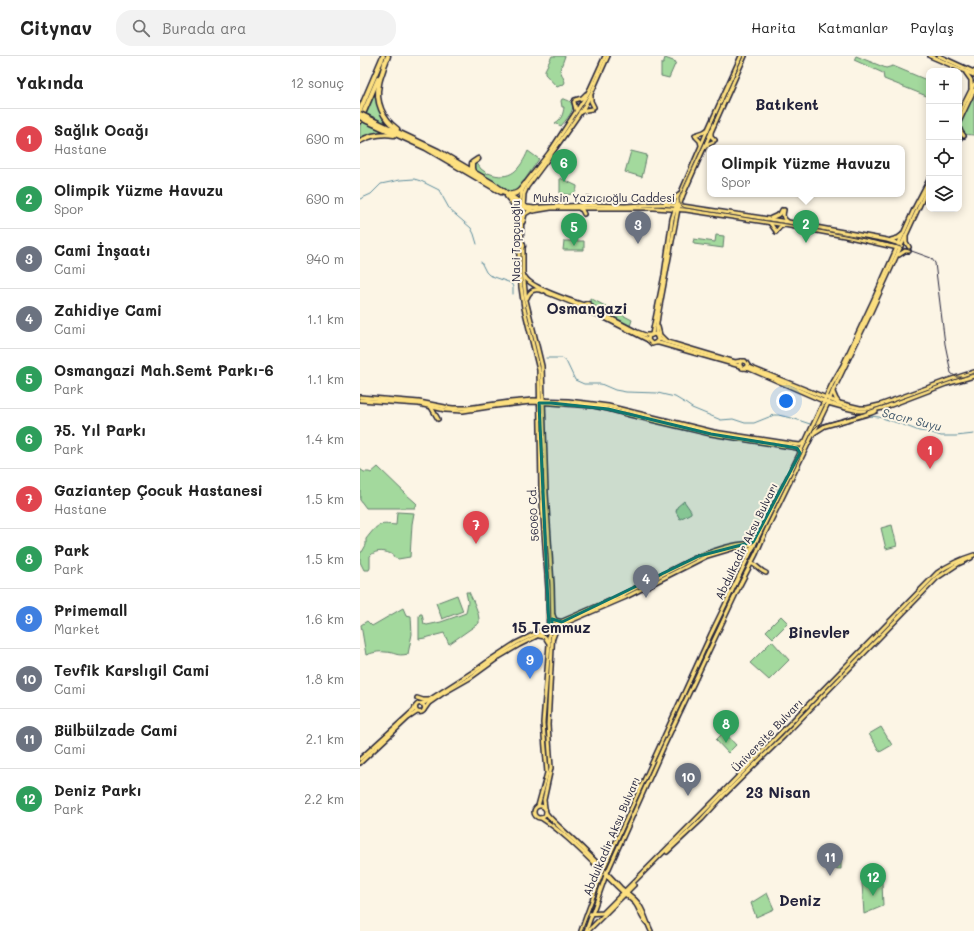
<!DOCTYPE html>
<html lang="tr">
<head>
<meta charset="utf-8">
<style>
	:root { --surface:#fff; --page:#f2f2f2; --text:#222; --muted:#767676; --line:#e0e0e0; --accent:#0f766e }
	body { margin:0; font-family:Mali,sans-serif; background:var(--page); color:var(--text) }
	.controls { position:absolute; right:12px; top:12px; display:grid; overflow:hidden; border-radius:8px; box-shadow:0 2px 10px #0003 }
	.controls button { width:36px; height:36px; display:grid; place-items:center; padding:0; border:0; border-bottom:1px solid var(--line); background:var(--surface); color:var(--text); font:20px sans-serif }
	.you { position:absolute; left:426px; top:345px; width:14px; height:14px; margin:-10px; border:3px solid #fff; border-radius:50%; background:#1a73e8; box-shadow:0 0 0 6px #1a73e833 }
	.badge { display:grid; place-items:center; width:26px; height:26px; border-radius:50%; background:var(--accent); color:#fff; font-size:13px; font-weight:700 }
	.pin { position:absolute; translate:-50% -33px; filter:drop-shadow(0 1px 2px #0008) }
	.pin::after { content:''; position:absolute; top:21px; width:14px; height:12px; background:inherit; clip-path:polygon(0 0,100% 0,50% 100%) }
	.popup { position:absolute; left:347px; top:89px; width:198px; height:52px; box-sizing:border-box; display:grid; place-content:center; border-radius:8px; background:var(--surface); filter:drop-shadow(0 1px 3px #0005); font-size:13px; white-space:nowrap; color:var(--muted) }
	.popup b { font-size:15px; color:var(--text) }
	.popup::after { content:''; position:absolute; left:50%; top:100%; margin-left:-8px; border:8px solid transparent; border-top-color:var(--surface) }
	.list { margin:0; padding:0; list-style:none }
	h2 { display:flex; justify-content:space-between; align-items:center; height:52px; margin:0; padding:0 16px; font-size:17px }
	h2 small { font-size:13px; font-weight:400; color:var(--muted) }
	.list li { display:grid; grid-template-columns:26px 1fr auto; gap:12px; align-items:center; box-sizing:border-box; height:60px; padding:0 16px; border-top:1px solid var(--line) }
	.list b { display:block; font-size:15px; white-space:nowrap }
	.list p { margin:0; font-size:13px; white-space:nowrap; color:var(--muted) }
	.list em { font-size:13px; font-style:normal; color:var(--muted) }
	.icon { flex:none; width:22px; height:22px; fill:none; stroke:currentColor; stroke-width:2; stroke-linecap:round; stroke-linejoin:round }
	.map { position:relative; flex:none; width:614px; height:875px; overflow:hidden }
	header { display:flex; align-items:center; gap:24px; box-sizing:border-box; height:56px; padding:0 20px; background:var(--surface); border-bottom:1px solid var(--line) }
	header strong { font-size:19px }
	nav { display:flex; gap:22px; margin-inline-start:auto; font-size:14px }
	.search { width:280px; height:36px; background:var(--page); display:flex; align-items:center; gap:10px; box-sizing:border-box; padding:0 14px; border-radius:16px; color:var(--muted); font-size:15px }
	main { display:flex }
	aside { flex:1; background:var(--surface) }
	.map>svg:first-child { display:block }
	.green { fill:#a3d99d; stroke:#627e6c }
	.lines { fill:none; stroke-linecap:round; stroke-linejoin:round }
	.stream { stroke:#5c8c9c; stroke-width:1 }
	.major-casing { stroke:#22223b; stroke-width:6 }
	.highway-casing { stroke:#22223b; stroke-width:7 }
	.major { stroke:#fde080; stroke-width:3 }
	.highway { stroke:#fde080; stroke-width:4 }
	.tram { stroke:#22223b; stroke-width:1 }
	.highway-bridge-casing { stroke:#22223b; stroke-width:7; stroke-linecap:butt }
	.highway-bridge { stroke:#fde080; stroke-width:4 }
	.marked { fill:#0f766e; fill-opacity:0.2; stroke:#0f766e; stroke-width:3; stroke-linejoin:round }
	.labels { text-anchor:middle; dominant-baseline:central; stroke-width:4; stroke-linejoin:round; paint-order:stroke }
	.street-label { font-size:11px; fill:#22223b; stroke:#fcf5e5 }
	.water-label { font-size:12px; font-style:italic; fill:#3f576b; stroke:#fcf5e5 }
	.district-label { font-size:15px; font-weight:bold; fill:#22223b; stroke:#fcf5e5 }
</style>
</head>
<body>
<header>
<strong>Citynav</strong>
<div class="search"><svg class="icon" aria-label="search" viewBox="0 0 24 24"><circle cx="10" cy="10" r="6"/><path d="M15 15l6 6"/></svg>Burada ara</div>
<nav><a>Harita</a><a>Katmanlar</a><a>Paylaş</a></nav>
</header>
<main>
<aside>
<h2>Yakında<small>12 sonuç</small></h2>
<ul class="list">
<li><span class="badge" style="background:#e0444e">1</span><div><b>Sağlık Ocağı</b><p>Hastane</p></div><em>690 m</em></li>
<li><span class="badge" style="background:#2e9e5b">2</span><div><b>Olimpik Yüzme Havuzu</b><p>Spor</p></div><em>690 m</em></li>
<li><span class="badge" style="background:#6b7280">3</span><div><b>Cami İnşaatı</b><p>Cami</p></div><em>940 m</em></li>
<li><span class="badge" style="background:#6b7280">4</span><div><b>Zahidiye Cami</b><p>Cami</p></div><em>1.1 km</em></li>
<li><span class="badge" style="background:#2e9e5b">5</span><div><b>Osmangazi Mah.Semt Parkı-6</b><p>Park</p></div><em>1.1 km</em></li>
<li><span class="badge" style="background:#2e9e5b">6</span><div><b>75. Yıl Parkı</b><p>Park</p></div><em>1.4 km</em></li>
<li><span class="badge" style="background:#e0444e">7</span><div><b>Gaziantep Çocuk Hastanesi</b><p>Hastane</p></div><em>1.5 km</em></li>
<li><span class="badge" style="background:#2e9e5b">8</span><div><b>Park</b><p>Park</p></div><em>1.5 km</em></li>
<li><span class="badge" style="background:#3f7fe0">9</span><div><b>Primemall</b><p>Market</p></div><em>1.6 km</em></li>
<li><span class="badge" style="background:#6b7280">10</span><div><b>Tevfik Karslıgil Cami</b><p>Cami</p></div><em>1.8 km</em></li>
<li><span class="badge" style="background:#6b7280">11</span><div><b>Bülbülzade Cami</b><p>Cami</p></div><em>2.1 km</em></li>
<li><span class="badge" style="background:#2e9e5b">12</span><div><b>Deniz Parkı</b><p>Park</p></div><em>2.2 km</em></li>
</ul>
</aside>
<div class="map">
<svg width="614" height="875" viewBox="0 0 614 875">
	<rect width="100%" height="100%" fill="#fcf5e5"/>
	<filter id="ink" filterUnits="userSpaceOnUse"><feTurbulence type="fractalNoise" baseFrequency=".025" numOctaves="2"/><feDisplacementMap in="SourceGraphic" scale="8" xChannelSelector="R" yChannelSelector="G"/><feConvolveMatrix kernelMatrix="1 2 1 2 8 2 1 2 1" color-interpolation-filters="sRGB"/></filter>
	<g filter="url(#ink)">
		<g class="green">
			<path d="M192 0H205L200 14 205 26 204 28 197 31 185 18V14Z"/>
			<path d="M496 0 526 12 533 10 569 25V41L524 23 523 17 494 4Z"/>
			<path d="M305 2 316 6 309 22 301 20V8H303Z"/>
			<path d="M17 30 18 46 35 73 5 59Z"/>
			<path d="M614 39V79C603 78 603 80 599 69Z"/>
			<path d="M202 43H204C207 44 211 45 212 48 216 54 204 66 201 70L195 67C202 63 203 58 204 51H202L201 45Z"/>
			<path d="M3 64 33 78 0 84V71Z"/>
			<path d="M168 95 179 103 157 135 151 136H150L114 114 113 108 116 106 121 113 128 118V117C151 126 160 113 168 95Z"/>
			<path d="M271 95 287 99 282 121 265 116Z"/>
			<path d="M200 122 217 130C217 141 208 138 200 138Z"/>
			<path d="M356 179 364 180 363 192 334 188 333 186 334 183 355 186Z"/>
			<path d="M204 185H224V194H203Z"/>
			<path d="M230 242 272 264 270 270 230 248Z"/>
			<path d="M18 411 47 439 55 446 57 448 55 452H6L0 444V413L4 416H9L11 417Z"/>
			<path d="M324 445 331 455V457L320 463 316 456 317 451Z"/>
			<path d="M37 456 54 457 52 468 50 501 38 503 33 501V499C26 495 16 493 10 500V512L9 514H4L0 506V496H2L6 489V483C18 468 18 467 36 469Z"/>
			<path d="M532 469 537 490 526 493 521 472Z"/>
			<path d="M106 536H109C113 545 120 557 119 567L89 588 84 577 65 582 59 583V560L60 558H62L64 568 67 569 81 566 106 557 108 546Z"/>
			<path d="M97 539 103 555 82 563 76 547Z"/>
			<path d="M43 552 46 559 51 560 52 578 48 598C36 601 35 596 25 596 18 595 12 597 6 599L1 569 7 565 12 570Z"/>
			<path d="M421 560 428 567 413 582 406 575Z"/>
			<path d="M412 585 429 604 409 624 390 607Z"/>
			<path d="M521 671 532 689 520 696 509 678Z"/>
			<path d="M364 676 376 689 368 697 356 684Z"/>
			<path d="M478 798 481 802V813L469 812 465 802Z"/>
			<path d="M522 826 523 850 504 858 502 827Z"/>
			<path d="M407 837 414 853 396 861 391 847Z"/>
		</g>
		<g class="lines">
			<g class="stream">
				<path d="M0 143 11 138 21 128 40 124 54 123 61 125 79 134 80 136 90 154 111 172 114 178 117 188"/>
				<path d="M121 206 126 216 129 219 151 227 153 231V238"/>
				<path d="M186 302H202L206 305 215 324 224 328H241L255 334 266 336 298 337 306 339 315 341 325 347 332 352 361 364 373 363 385 367H394L414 359H418L432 362 450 368"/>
				<path d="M510 360 519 361 541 368 559 375 569 376 581 380H596L614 378"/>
			</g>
			<defs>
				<g id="major">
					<path d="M570 0 614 19"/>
					<path d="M579 0 614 16"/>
					<path d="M606 17 611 24V32"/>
					<path d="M231 40V45L234 51"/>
					<path d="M215 44 222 42 226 38"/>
					<path d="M214 46 216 54"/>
					<path d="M220 56 226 54 232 53"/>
					<path d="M599 58 614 28"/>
					<path d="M599 66 614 34"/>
					<path d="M599 71 601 76 604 80"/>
					<path d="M351 77V80L355 84"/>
					<path d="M335 79 344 76 347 74"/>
					<path d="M336 81 340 85 341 89"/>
					<path d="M599 82H600"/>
					<path d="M346 89 353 86"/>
					<path d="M228 142 229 146 232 149"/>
					<path d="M305 147 314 143 319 139"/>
					<path d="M162 148 167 151 174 152 182 151 232 149 265 150 300 148 322 150 428 166 527 184 540 188"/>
					<path d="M219 150 222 149 225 145"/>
					<path d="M162 151 173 155 191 152H294L326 154 419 168 485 180 538 192"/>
					<path d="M163 152 164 138 167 131 190 100 224 51 231 38 248 0"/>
					<path d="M220 153 222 154 224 158"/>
					<path d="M424 154C423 158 422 162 427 165"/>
					<path d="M411 162 420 158 422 154"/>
					<path d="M163 166 165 158 170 155"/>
					<path d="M410 167 415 174"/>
					<path d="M416 176 420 171 424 169"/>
					<path d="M546 180V186L549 191"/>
					<path d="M531 184 538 182 542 179"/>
					<path d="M163 189V216L166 244 182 310 186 437 192 529 193 573 188 669 191 712 184 744 185 752"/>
					<path d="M539 199 545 195H549"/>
					<path d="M165 221C171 232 211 245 224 249"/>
					<path d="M188 237 218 249 222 252"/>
					<path d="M167 242C170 234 175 232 183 235"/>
					<circle cx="227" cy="252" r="4.5"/>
					<path d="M231 251 235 254 277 276 285 279H291"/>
					<path d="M228 256 237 258 288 284"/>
					<path d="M298 271 300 279 306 285"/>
					<path d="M292 278 304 219 312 163 319 141 341 90 345 80 381 0"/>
					<path d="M297 280 296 275 298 260 318 153 323 139 385 0"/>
					<path d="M297 281 298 284 295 287 292 288 288 284 289 280 294 278C298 280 299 284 304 285L375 306 381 305"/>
					<path d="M295 287H299L380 310"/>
					<path d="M387 308C387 311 385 313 382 312L380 310V307L381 305H385L389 311 479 347 500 352H507L520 349 589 324 614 316"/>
					<path d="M385 312 390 313 468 347 486 352 499 355H507L523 352 586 328 614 320"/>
					<path d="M473 336 476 343 479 347"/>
					<path d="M0 341 59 346 85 351 93 352H107L150 346 173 344 208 345 233 348 248 350 354 376 432 388 440 389 445 386"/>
					<path d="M0 344 59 348 85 354 103 355 135 350 171 346 191 347 233 350 248 353 270 359 351 378 437 392 439 393 440 397"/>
					<path d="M71 351 78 363"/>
					<path d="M454 377 465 370 511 357 516 355"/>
					<path d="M391 507C397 509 400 515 406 517"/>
					<path d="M193 559 195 564 202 566"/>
					<path d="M179 580 185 581 188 586"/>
					<path d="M193 582 196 574 199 571"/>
					<path d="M57 642 63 644H68"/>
					<circle cx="60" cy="652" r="4.5"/>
					<path d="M61 648 66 646 119 612 133 602 156 587 189 571 254 543 339 500C350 496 375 487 386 488 389 488 392 489 395 491"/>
					<path d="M64 654 69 647 82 638 110 622 139 601 159 589 189 574 266 541 347 500 374 492H388L392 493"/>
					<path d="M0 703 54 654 55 651"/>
					<path d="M0 707 48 662 57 656"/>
					<circle cx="180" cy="756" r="6"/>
					<path d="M178 750 187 717 183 667 189 588 188 533 181 432 179 314 164 252 161 231 159 209V149L162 135 165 128 189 97 225 42 230 33 245 0"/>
					<path d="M186 757C195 768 207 777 217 787 232 801 246 816 260 831 266 837 276 842 280 850 285 858 287 867 291 875"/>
					<path d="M181 762C206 778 225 799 246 819 255 829 265 838 275 847 280 853 281 863 288 868"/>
					<path d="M307 796 342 763 364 739 424 680 577 522 598 508 611 502"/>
					<path d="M227 858 244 812 351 578 398 481 440 397 472 328 483 309 514 243 555 151 569 124"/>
					<path d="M221 875 227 858 243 857 254 846 357 742 577 517C588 509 601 503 614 499"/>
					<path d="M226 875 246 819 304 690 380 529 396 498 406 475 468 347 473 335 509 260 569 129"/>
					<path d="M228 875 274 829"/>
				</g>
				<g id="highway">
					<path d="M25 6C24 14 20 21 19 28 15 46 23 63 37 73"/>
					<path d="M25 8 28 0"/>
					<path d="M0 54 23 0"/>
					<path d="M8 62 78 95 132 127 156 144 159 146 161 150V183L163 190"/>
					<path d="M0 65 18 23"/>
					<path d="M7 65 66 92 141 136"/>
					<path d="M0 85C11 79 22 77 34 79"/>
					<path d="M113 116 112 112V107L118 103"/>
					<path d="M148 138C157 139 160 135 165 128"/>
					<path d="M147 140 155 150 159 160"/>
				</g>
			</defs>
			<use href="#major" class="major-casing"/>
			<use href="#highway" class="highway-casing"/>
			<use href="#major" class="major"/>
			<use href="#highway" class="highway"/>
			<g class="tram">
				<path d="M383 0 319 142C319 147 321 151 326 152L439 170 535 189 571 202 575 207 585 288 591 317 596 321H602"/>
				<path d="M222 875 245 814 310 671 388 507 453 374 458 369 497 359 580 329 614 317"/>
			</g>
			<defs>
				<g id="highway-bridge">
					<path d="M0 58 8 62"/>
					<path d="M0 61 7 65"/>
				</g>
			</defs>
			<use href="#highway-bridge" class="highway-bridge-casing"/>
			<use href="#highway-bridge" class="highway-bridge"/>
		</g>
	</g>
	<path class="marked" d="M179 347H191L248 353 351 378 437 392 440 397 393 486 339 500 202 566 192 563V570L189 571Z"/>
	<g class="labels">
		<g class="street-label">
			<text x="244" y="141">Muhsin Yazıcıoğlu Caddesi</text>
			<text transform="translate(155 185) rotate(-90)">Naci Topçuoğlu</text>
			<text transform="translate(173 458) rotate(-93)">56060 Cd.</text>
			<text transform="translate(386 485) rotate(-64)">Abdulkadir Aksu Bulvarı</text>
			<text transform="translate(407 679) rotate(-46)">Üniversite Bulvarı</text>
			<text transform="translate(251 780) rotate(-67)">Abdulkadir Aksu Bulvarı</text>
		</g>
		<g class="water-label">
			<text transform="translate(552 363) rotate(14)">Sacır Suyu</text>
		</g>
		<g class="district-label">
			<text x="427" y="48">Batıkent</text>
			<text x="227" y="252">Osmangazi</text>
			<text x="191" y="571">15 Temmuz</text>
			<text x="459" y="576">Binevler</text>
			<text x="418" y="736">23 Nisan</text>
			<text x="440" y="844">Deniz</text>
		</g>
	</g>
</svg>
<div class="controls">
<button>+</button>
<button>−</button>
<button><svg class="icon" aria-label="locate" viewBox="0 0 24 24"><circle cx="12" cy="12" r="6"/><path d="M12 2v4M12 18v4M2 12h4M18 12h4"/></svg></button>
<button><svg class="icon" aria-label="layers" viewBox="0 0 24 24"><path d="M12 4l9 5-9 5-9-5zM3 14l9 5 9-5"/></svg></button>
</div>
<div class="you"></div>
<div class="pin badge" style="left:570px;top:413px;background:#e0444e">1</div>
<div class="pin badge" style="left:446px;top:187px;background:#2e9e5b">2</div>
<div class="popup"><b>Olimpik Yüzme Havuzu</b>Spor</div>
<div class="pin badge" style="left:278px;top:188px;background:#6b7280">3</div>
<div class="pin badge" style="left:286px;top:542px;background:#6b7280">4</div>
<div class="pin badge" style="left:214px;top:190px;background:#2e9e5b">5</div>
<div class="pin badge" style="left:204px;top:126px;background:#2e9e5b">6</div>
<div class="pin badge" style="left:116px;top:488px;background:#e0444e">7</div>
<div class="pin badge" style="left:366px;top:687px;background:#2e9e5b">8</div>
<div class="pin badge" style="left:170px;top:623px;background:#3f7fe0">9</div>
<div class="pin badge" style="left:328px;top:740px;background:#6b7280">10</div>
<div class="pin badge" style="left:470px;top:820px;background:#6b7280">11</div>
<div class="pin badge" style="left:513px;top:840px;background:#2e9e5b">12</div>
</div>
</main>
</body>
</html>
